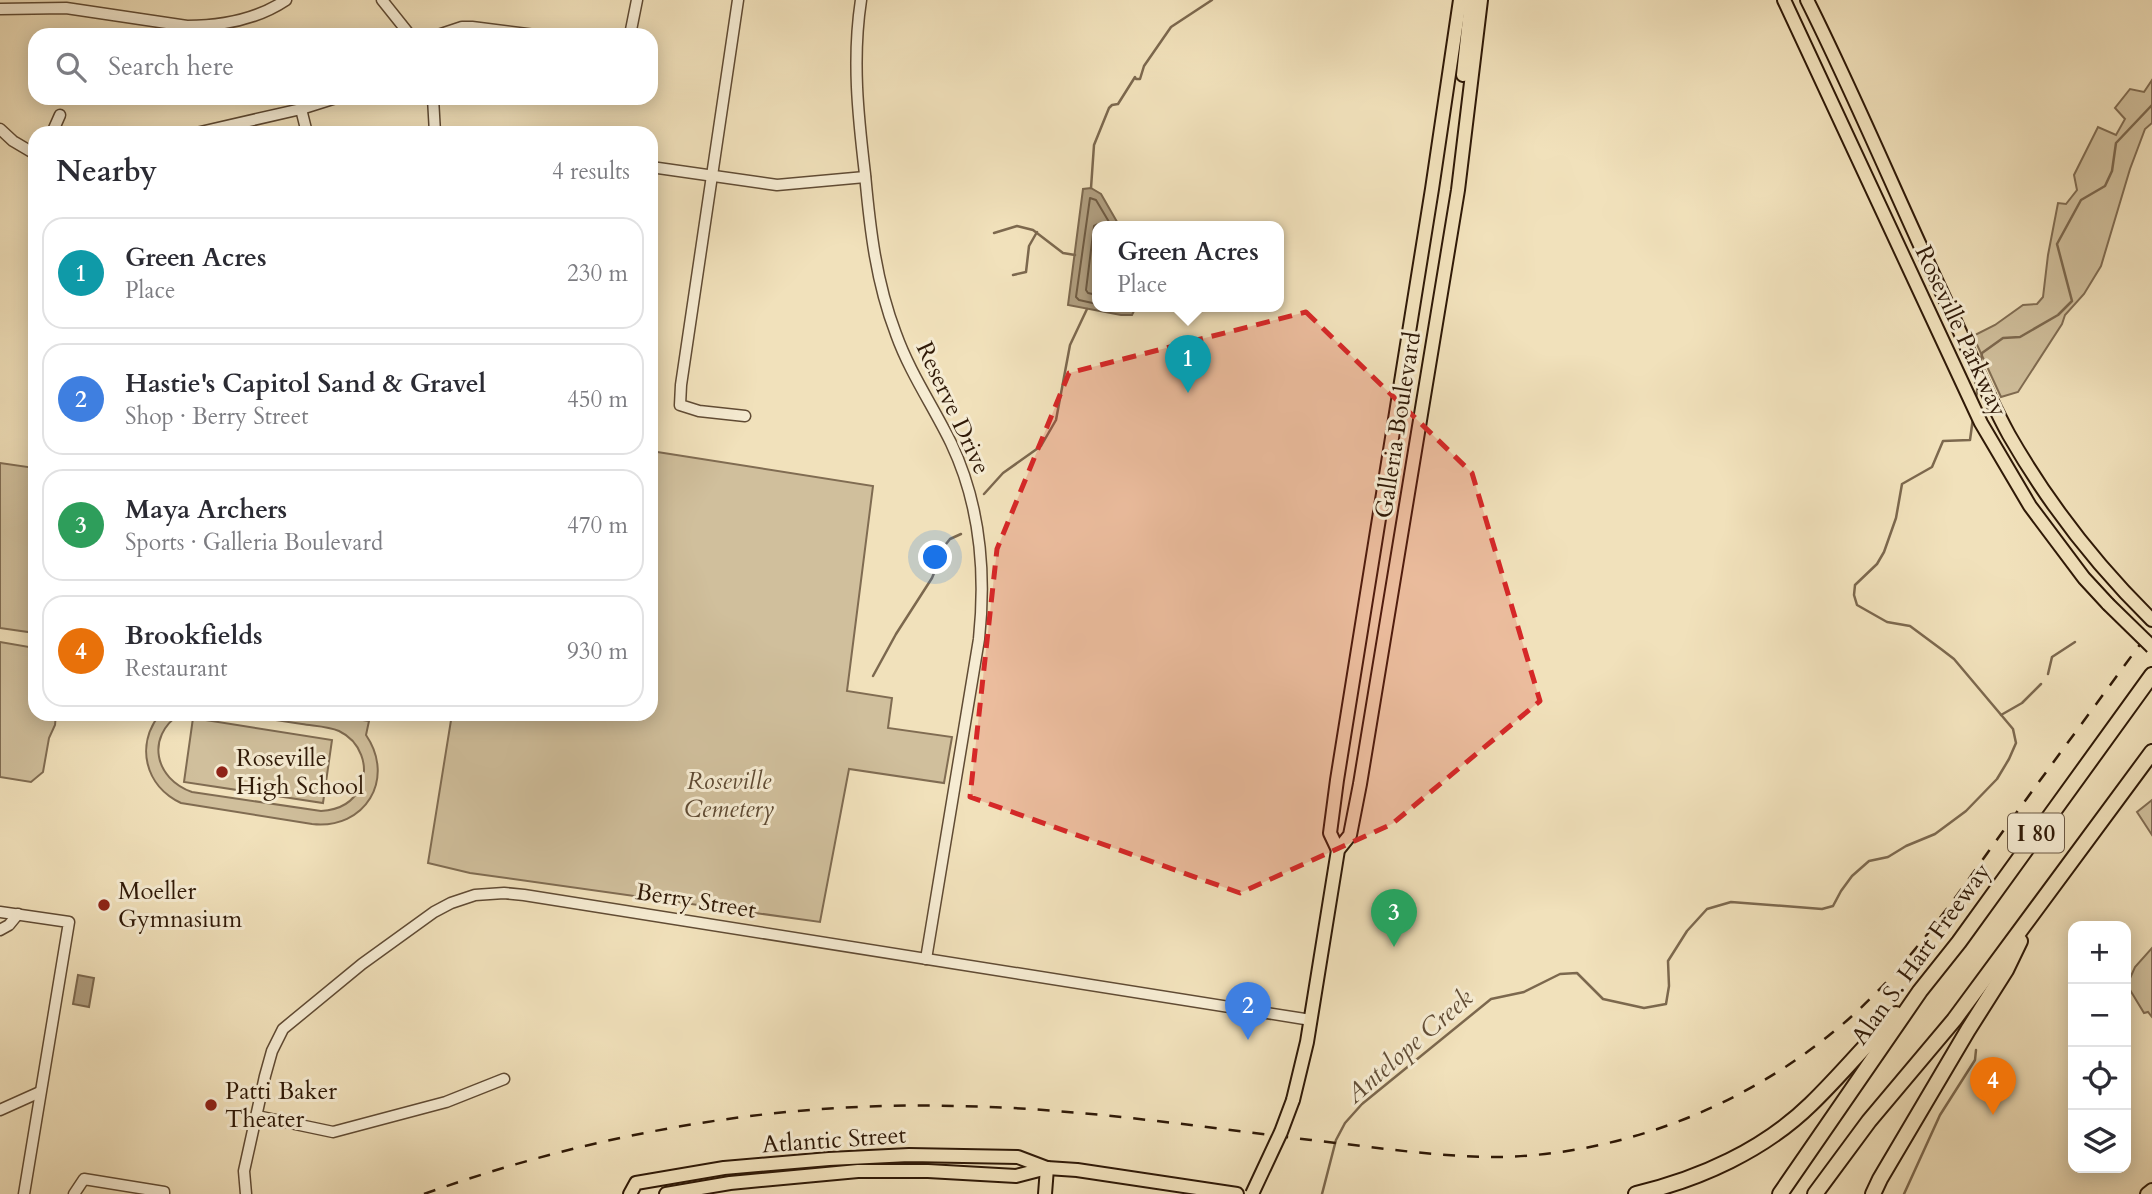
<!DOCTYPE html>
<html lang="en">
<head>
<meta charset="utf-8">
<style>
	:root { --surface:#fff; --page:#f2f2f3; --text:#2b2b33; --muted:#7c7c81; --line:#e1e1e2; --accent:#8f2418 }
	body { margin:0; font-family:Cardo,serif; background:var(--page); color:var(--text) }
	.controls { position:absolute; right:21px; bottom:21px; display:grid; overflow:hidden; border-radius:14px; box-shadow:0 4px 18px #0003 }
	.controls button { width:63px; height:63px; display:grid; place-items:center; padding:0; border:0; border-bottom:2px solid var(--line); background:var(--surface); color:var(--text); font:35px sans-serif }
	.you { position:absolute; left:936px; top:558px; width:24px; height:24px; margin:-18px; border:5px solid #fff; border-radius:50%; background:#1a73e8; box-shadow:0 0 0 10px #1a73e833 }
	.badge { display:grid; place-items:center; width:46px; height:46px; border-radius:50%; background:var(--accent); color:#fff; font-size:23px; font-weight:700 }
	.pin { position:absolute; translate:-50% -58px; filter:drop-shadow(0 2px 4px #0008) }
	.pin::after { content:''; position:absolute; top:37px; width:24px; height:21px; background:inherit; clip-path:polygon(0 0,100% 0,50% 100%) }
	.popup { position:absolute; left:1092px; top:221px; width:192px; height:91px; box-sizing:border-box; display:grid; place-content:center; border-radius:14px; background:var(--surface); filter:drop-shadow(0 2px 5px #0005); font-size:23px; white-space:nowrap; color:var(--muted) }
	.popup b { font-size:26px; color:var(--text) }
	.popup::after { content:''; position:absolute; left:50%; top:100%; margin-left:-14px; border:14px solid transparent; border-top-color:var(--surface) }
	.list { margin:0; padding:0; list-style:none }
	h2 { display:flex; justify-content:space-between; align-items:center; height:91px; margin:0; padding:0 28px; font-size:30px }
	h2 small { font-size:23px; font-weight:400; color:var(--muted) }
	.list li { display:grid; grid-template-columns:46px 1fr auto; gap:21px; align-items:center; box-sizing:border-box; height:112px; margin:0 14px 14px; padding:0 14px; border:2px solid var(--line); border-radius:21px }
	.list b { display:block; font-size:26px; white-space:nowrap }
	.list p { margin:0; font-size:23px; white-space:nowrap; color:var(--muted) }
	.list em { font-size:23px; font-style:normal; color:var(--muted) }
	.icon { flex:none; width:38px; height:38px; fill:none; stroke:currentColor; stroke-width:2; stroke-linecap:round; stroke-linejoin:round }
	.map { position:relative; flex:none; width:2152px; height:1194px; overflow:hidden }
	.search { position:absolute; background:var(--surface); box-shadow:0 4px 18px #0003; left:28px; top:28px; width:630px; height:77px; display:flex; align-items:center; gap:18px; box-sizing:border-box; padding:0 24px; border-radius:21px; color:var(--muted); font-size:26px }
	.panel { position:absolute; background:var(--surface); box-shadow:0 4px 18px #0003; left:28px; top:126px; width:630px; height:595px; border-radius:21px }
	.map>svg:first-child { display:block }
	.green { fill:#d0bf9c; stroke:#806c52; stroke-width:2 }
	.water { fill:#af9d7e; stroke:#7c684e; stroke-width:2 }
	.lines { fill:none; stroke-linecap:round; stroke-linejoin:round }
	.shore { stroke:#6f5b42; stroke-width:2 }
	.stream { stroke:#7c684e; stroke-width:2.5 }
	.minor-casing { stroke:#604b34; stroke-width:13 }
	.major-casing { stroke:#2f1907; stroke-width:16 }
	.highway-casing { stroke:#2f1907; stroke-width:18 }
	.minor { stroke:#f6ecd3; stroke-width:10 }
	.major { stroke:#f1e1bb; stroke-width:12 }
	.highway { stroke:#f1e1bb; stroke-width:14 }
	.rail { stroke:#2f1907; stroke-width:2.5; stroke-dasharray:12 12; stroke-linecap:butt }
	.major-bridge-casing { stroke:#2f1907; stroke-width:16; stroke-linecap:butt }
	.major-bridge { stroke:#f1e1bb; stroke-width:12 }
	.marked { fill:#d62828; fill-opacity:0.2; stroke:#d62828; stroke-width:5; stroke-dasharray:14 9; stroke-linejoin:round }
	.poi-dot { fill:#8f2418; stroke:#f6ecd3; stroke-width:2.5 }
	.labels { text-anchor:middle; dominant-baseline:central; stroke-width:6; stroke-linejoin:round; paint-order:stroke }
	.shield { fill:#f6ecd3; stroke:#6b5844; stroke-width:2 }
	.shield-label { font-size:23px; font-weight:bold; fill:#2f1907 }
	.street-label { font-size:24px; fill:#2f1907; stroke:#f6ecd3 }
	.poi-label { font-size:24px; fill:#2f1907; stroke:#f6ecd3; text-anchor:start }
	.park-label { font-size:24px; font-style:italic; fill:#5f4b34; stroke:#f6ecd3 }
	.water-label { font-size:26px; font-style:italic; fill:#624e37; stroke:#f6ecd3 }
</style>
</head>
<body>
<div class="map">
<svg width="2152" height="1194" viewBox="0 0 2152 1194">
	<rect width="100%" height="100%" fill="#f1e1bb"/>
	<filter id="stains"><feTurbulence type="fractalNoise" baseFrequency=".00286" numOctaves="4"/><feColorMatrix values="0 0 0 0 .2 0 0 0 0 .09 0 0 0 0 .02 0 0 0 .5 -.17"/></filter>
	<radialGradient id="worn" r=".72"><stop offset=".6" stop-color="#630" stop-opacity="0"/><stop offset="1" stop-color="#630" stop-opacity=".3"/></radialGradient>
	<g class="green">
		<path d="M2152 80V123L2145 129 2130 169 2101 266 2084 294 2065 315 2062 324 2018 392 2001 397 1973 336 1995 325 2023 305 2037 304 2043 297 2048 255 2058 203 2066 204 2077 190 2074 175 2098 127 2116 135 2125 119 2115 108 2130 89 2144 92Z"/>
		<path d="M651 451 873 486 847 691 892 698 888 728 952 737 944 783 849 769 820 922 470 873 428 863 452 714H651Z"/>
		<path d="M0 463 35 468V633L0 628Z"/>
		<path d="M0 642 35 648V714H56L55 725 49 738 43 772 31 782 0 777Z"/>
		<path d="M160 714H180C145 737 155 779 192 792L321 811C338 810 353 803 360 787 370 766 360 741 339 731 328 726 314 726 302 724 280 721 258 717 237 714H325L369 721 366 735C396 779 365 830 312 824L181 803C145 786 135 745 160 714Z"/>
		<path d="M193 718 332 740 323 803 184 782Z"/>
		<path d="M2152 800V835L2137 812Z"/>
		<path d="M2152 948V1017L2148 1012 2144 1013 2127 985 2135 967Z"/>
	</g>
	<g class="water">
		<path d="M1091 188 1101 194 1120 227H1097V307H1136L1132 315H1121L1068 305 1083 189Z"/>
		<path d="M78 975 94 978 89 1007 73 1004Z"/>
	</g>
	<g class="lines">
		<g class="shore">
			<path d="M1097 295 1088 293 1086 290 1094 226 1098 224 1102 227"/>
			<path d="M1097 304 1079 300 1076 297 1090 198 1096 200 1112 227"/>
		</g>
		<g class="stream">
			<path d="M1091 188 1094 145 1109 108 1112 105 1118 104 1135 77 1136 79H1140L1144 66 1171 27 1212 0"/>
			<path d="M1123 227 1127 225"/>
			<path d="M994 233 1017 226 1033 230 1063 253 1075 255"/>
			<path d="M1013 275 1026 272 1029 246 1037 232"/>
			<path d="M1980 367 1982 353 2003 338 2020 337 2058 315 2072 301 2057 244 2081 200 2105 186 2112 171 2116 143 2152 105"/>
			<path d="M1976 398 1978 384"/>
			<path d="M984 494 1003 473 1041 446 1056 420 1070 345 1087 309"/>
			<path d="M2048 674 2052 657 2075 642"/>
			<path d="M873 676 896 634 932 578 946 544 950 539 961 534"/>
			<path d="M2001 715 2022 703 2041 684"/>
			<path d="M1322 1194 1336 1140 1345 1123 1362 1104 1491 999 1524 992 1560 974 1577 973 1603 999 1644 1008 1666 1004 1669 986 1668 961 1687 931 1707 909 1731 902 1822 909 1833 906 1841 891 1852 876 1869 861 1888 857 1906 846 1935 834 1966 811 1997 779 2009 759 2016 743 2013 729 1954 659 1941 649 1910 626 1887 622 1857 605 1854 595 1855 585 1877 564 1884 552 1896 518 1902 484 1932 467 1943 441 1970 440 1973 418"/>
			<path d="M1904 1194 1940 1115 1975 1060 1976 1050"/>
		</g>
		<defs>
			<g id="minor">
				<path d="M382 0 410 35"/>
				<path d="M738 0 681 385 680 405 699 411 745 416"/>
				<path d="M861 0C852 59 858 115 865 174 870 229 876 282 896 334 910 373 933 406 951 443 980 504 986 573 979 639L926 959"/>
				<path d="M0 9 66 8 187 26C223 26 256 20 286 0"/>
				<path d="M438 35 462 27H472L535 35"/>
				<path d="M630 35 637 0"/>
				<path d="M433 98 435 133"/>
				<path d="M301 109 307 133"/>
				<path d="M0 129 13 141 35 154"/>
				<path d="M52 133 60 115"/>
				<path d="M196 133 301 109 336 98"/>
				<path d="M651 167 777 185 865 177"/>
				<path d="M0 912 69 922 24 1194"/>
				<path d="M0 930 9 925 18 914"/>
				<path d="M0 1110 40 1092"/>
				<path d="M257 1116 333 1132 446 1102 504 1079"/>
				<path d="M74 1194 84 1179 164 1192V1194"/>
				<path d="M246 1194 244 1171 265 1076 272 1051 283 1029 362 964 434 912 451 903 475 895 504 893 524 895 1311 1020"/>
			</g>
			<g id="major">
				<path d="M1784 0 1981 423 2030 506 2084 578 2108 604"/>
				<path d="M1807 0C1858 102 1901 207 1950 310 1969 351 1987 395 2009 435 2048 503 2096 565 2152 620"/>
				<path d="M1463 75 1471 0"/>
				<path d="M1338 850 1330 833 1337 780 1432 189 1460 0"/>
				<path d="M1293 1100 1307 1042 1338 850 1350 835 1360 784 1458 190 1481 0"/>
				<path d="M630 1194 636 1183 724 1168 829 1159 909 1155 1018 1157 1047 1168 1077 1170 1237 1194"/>
				<path d="M666 1194 730 1183 858 1171H928L1016 1176 1047 1168"/>
				<path d="M1045 1194 1047 1168"/>
				<path d="M2147 1194 2152 1190"/>
			</g>
			<g id="highway">
				<path d="M1636 1194C1700 1179 1764 1150 1811 1104 1841 1075 1867 1043 1896 1014"/>
				<path d="M1780 1194 1920 991 1959 942 2152 675"/>
				<path d="M1815 1194 1869 1121 1954 1020 2152 752"/>
				<path d="M1873 1194 1880 1179 1968 1030 2006 970 2020 941"/>
			</g>
		</defs>
		<use href="#minor" class="minor-casing"/>
		<use href="#major" class="major-casing"/>
		<use href="#highway" class="highway-casing"/>
		<use href="#minor" class="minor"/>
		<use href="#major" class="major"/>
		<use href="#highway" class="highway"/>
		<path class="rail" d="M424 1194C594 1133 777 1101 957 1106 1076 1108 1194 1126 1311 1140 1374 1147 1436 1157 1498 1157 1617 1155 1735 1110 1827 1037 1900 980 1952 902 2006 827 2054 761 2103 695 2152 628"/>
		<defs>
			<g id="major-bridge">
				<path d="M2108 604 2152 647"/>
				<path d="M1252 1194 1281 1132 1293 1100"/>
			</g>
		</defs>
		<use href="#major-bridge" class="major-bridge-casing"/>
		<use href="#major-bridge" class="major-bridge"/>
	</g>
	<path class="marked" d="M1306 312 1472 473 1540 701 1392 824 1240 893 970 797 997 549 1069 373Z"/>
	<g class="poi-dot">
		<circle cx="222" cy="772" r="7"/>
		<circle cx="104" cy="905" r="7"/>
		<circle cx="211" cy="1105" r="7"/>
	</g>
	<g class="labels">
		<rect class="shield" x="2008" y="813.5" width="56" height="39" rx="5"/>
		<g class="shield-label">
			<text x="2036" y="833">I 80</text>
		</g>
		<g class="street-label">
			<text transform="translate(1961 331) rotate(65)">Roseville Parkway</text>
			<text transform="translate(953 408) rotate(65)">Reserve Drive</text>
			<text transform="translate(1398 425) rotate(-81)">Galleria Boulevard</text>
			<text transform="translate(696 901) rotate(9)">Berry Street</text>
			<text transform="translate(1921 954) rotate(-54)">Alan S. Hart Freeway</text>
			<text transform="translate(834 1140) rotate(-4)">Atlantic Street</text>
		</g>
		<g class="poi-label">
			<text x="236" y="758">Roseville<tspan x="236" dy="28">High School</tspan></text>
			<text x="118" y="891">Moeller<tspan x="118" dy="28">Gymnasium</tspan></text>
			<text x="225" y="1091">Patti Baker<tspan x="225" dy="28">Theater</tspan></text>
		</g>
		<g class="park-label">
			<text x="729" y="781">Roseville<tspan x="729" dy="28">Cemetery</tspan></text>
		</g>
		<g class="water-label">
			<text transform="translate(1409 1046) rotate(-41)">Antelope Creek</text>
		</g>
	</g>
	<rect width="100%" height="100%" filter="url(#stains)"/>
	<rect width="100%" height="100%" fill="url(#worn)"/>
</svg>
<div class="controls">
<button>+</button>
<button>−</button>
<button><svg class="icon" aria-label="locate" viewBox="0 0 24 24"><circle cx="12" cy="12" r="6"/><path d="M12 2v4M12 18v4M2 12h4M18 12h4"/></svg></button>
<button><svg class="icon" aria-label="layers" viewBox="0 0 24 24"><path d="M12 4l9 5-9 5-9-5zM3 14l9 5 9-5"/></svg></button>
</div>
<div class="you"></div>
<div class="pin badge" style="left:1188px;top:393px;background:#0f9aa8">1</div>
<div class="popup"><b>Green Acres</b>Place</div>
<div class="pin badge" style="left:1248px;top:1040px;background:#3f7fe0">2</div>
<div class="pin badge" style="left:1394px;top:947px;background:#2e9e5b">3</div>
<div class="pin badge" style="left:1993px;top:1115px;background:#e8710a">4</div>
<div class="search"><svg class="icon" aria-label="search" viewBox="0 0 24 24"><circle cx="10" cy="10" r="6"/><path d="M15 15l6 6"/></svg>Search here</div>
<section class="panel">
<h2>Nearby<small>4 results</small></h2>
<ul class="list">
<li><span class="badge" style="background:#0f9aa8">1</span><div><b>Green Acres</b><p>Place</p></div><em>230 m</em></li>
<li><span class="badge" style="background:#3f7fe0">2</span><div><b>Hastie's Capitol Sand &amp; Gravel</b><p>Shop · Berry Street</p></div><em>450 m</em></li>
<li><span class="badge" style="background:#2e9e5b">3</span><div><b>Maya Archers</b><p>Sports · Galleria Boulevard</p></div><em>470 m</em></li>
<li><span class="badge" style="background:#e8710a">4</span><div><b>Brookfields</b><p>Restaurant</p></div><em>930 m</em></li>
</ul>
</section>
</div>
</body>
</html>
